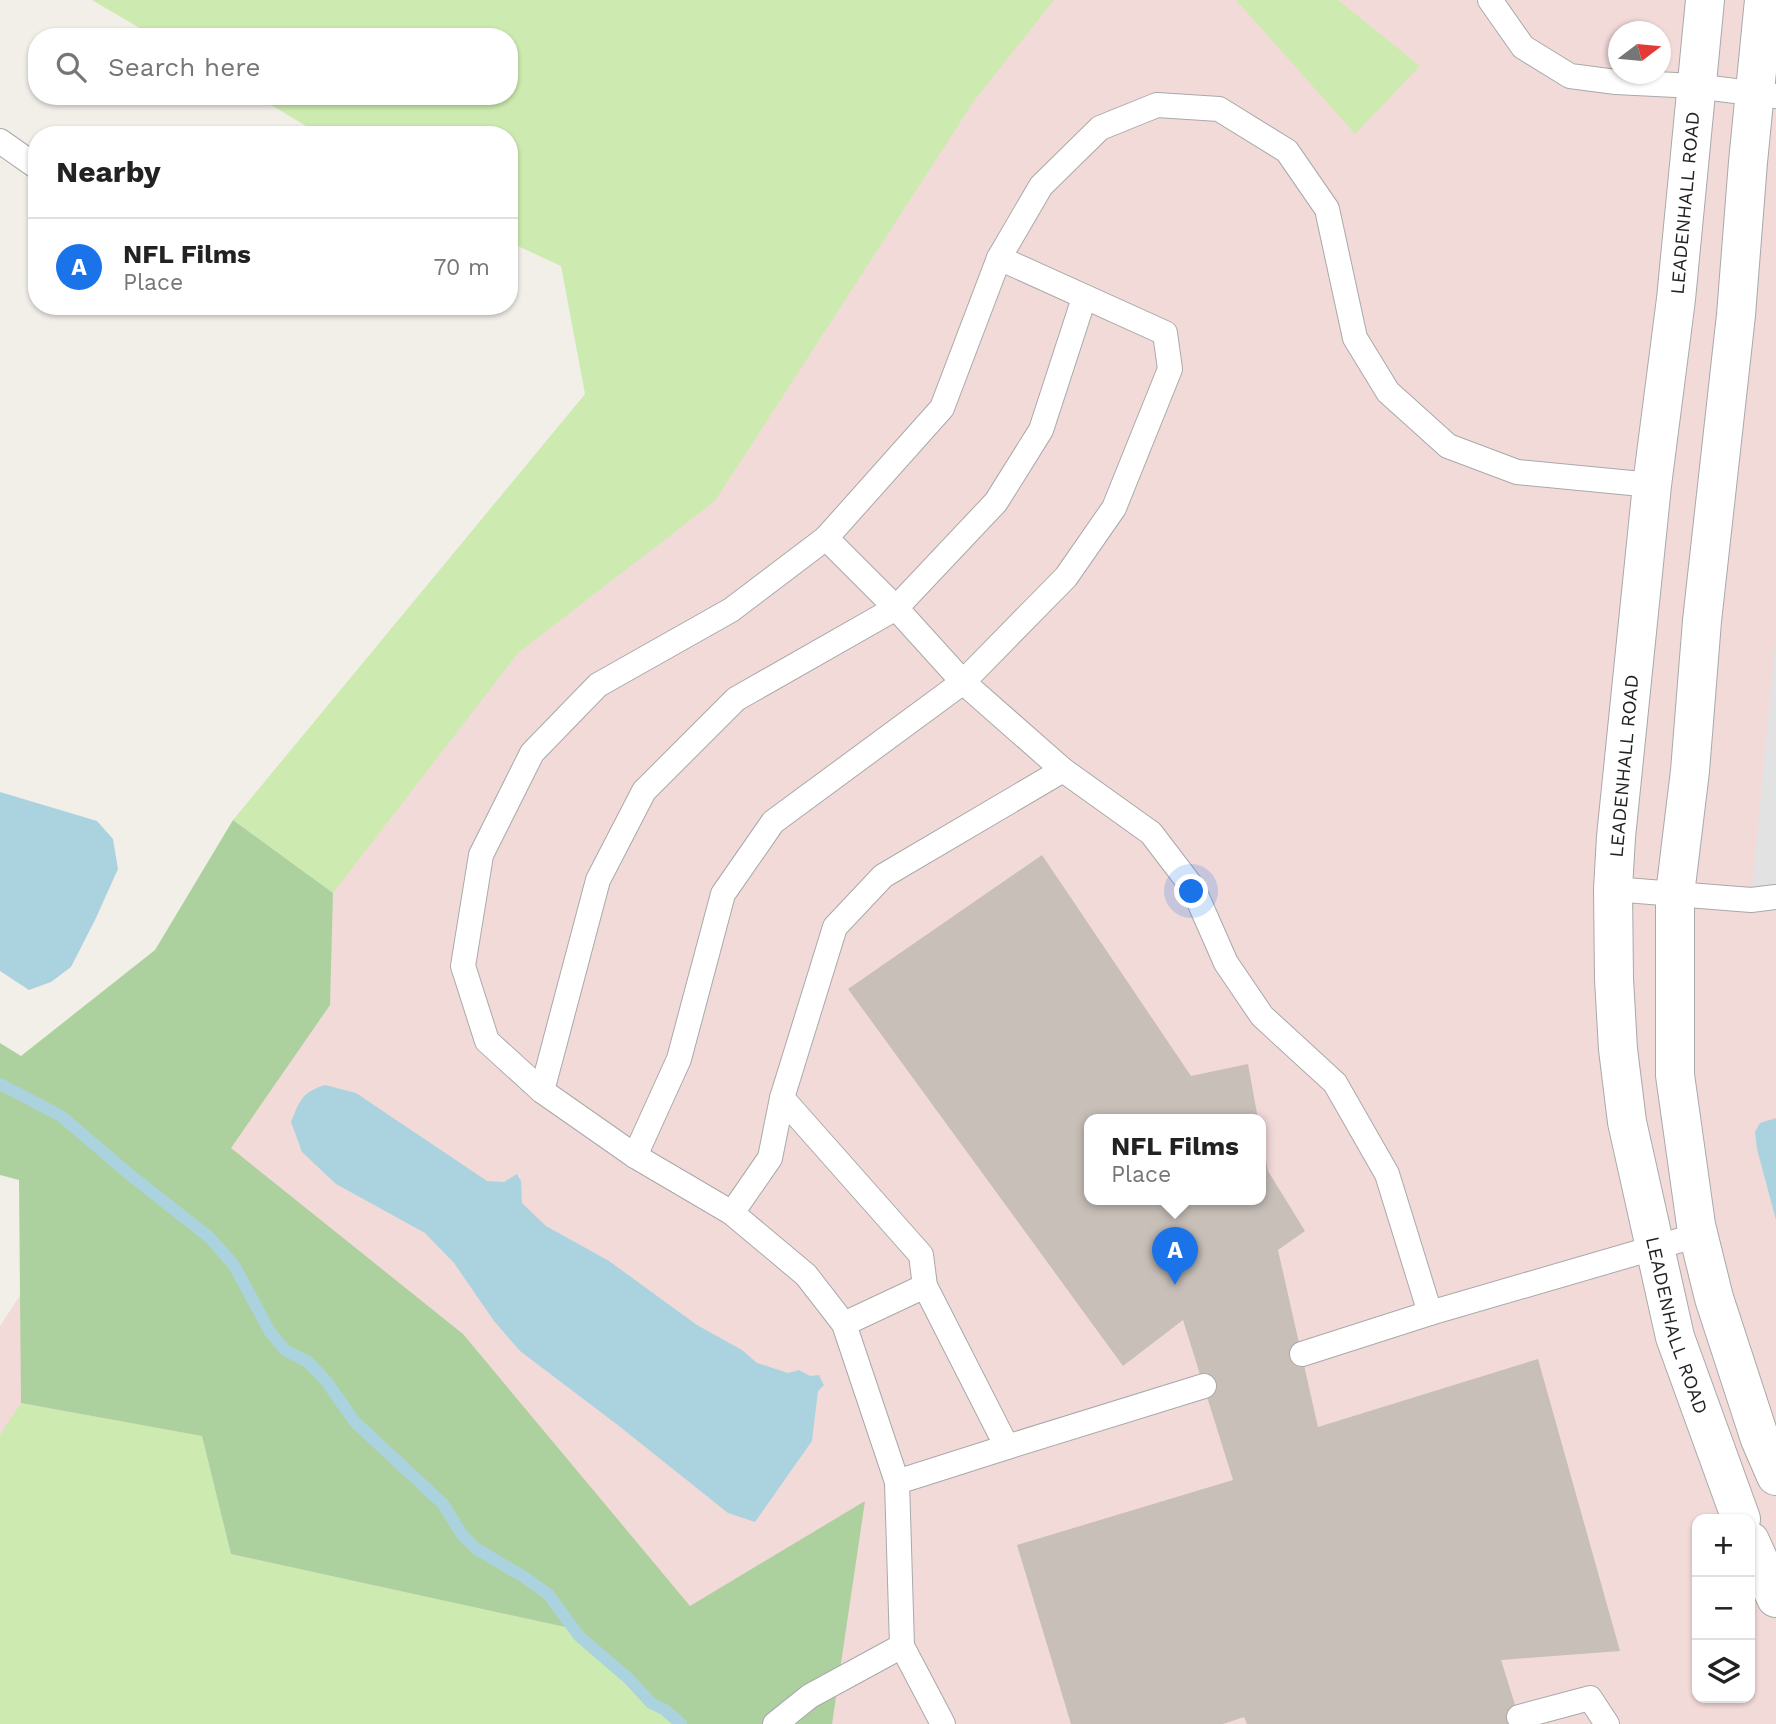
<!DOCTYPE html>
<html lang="en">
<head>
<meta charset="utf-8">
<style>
	:root { --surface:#fff; --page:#f6f6f6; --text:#222; --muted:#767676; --line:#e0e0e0; --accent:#1a73e8 }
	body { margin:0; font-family:"Work Sans",sans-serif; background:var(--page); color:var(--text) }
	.controls { position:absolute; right:21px; bottom:21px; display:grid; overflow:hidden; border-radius:14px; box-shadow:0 2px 5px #0004 }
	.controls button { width:63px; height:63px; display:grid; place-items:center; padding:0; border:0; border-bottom:2px solid var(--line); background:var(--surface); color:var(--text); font:35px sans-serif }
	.compass { position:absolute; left:1608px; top:21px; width:63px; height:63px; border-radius:50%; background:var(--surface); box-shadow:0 2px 5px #0004; rotate:74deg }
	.you { position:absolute; left:1192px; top:892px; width:24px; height:24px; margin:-18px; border:5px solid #fff; border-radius:50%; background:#1a73e8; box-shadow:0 0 0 10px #1a73e833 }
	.badge { display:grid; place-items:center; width:46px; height:46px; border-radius:50%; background:var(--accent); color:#fff; font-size:23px; font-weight:700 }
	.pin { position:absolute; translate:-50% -58px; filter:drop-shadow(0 2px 4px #0008) }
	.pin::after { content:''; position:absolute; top:37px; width:24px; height:21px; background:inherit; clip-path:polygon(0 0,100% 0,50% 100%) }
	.popup { position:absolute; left:1084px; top:1114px; width:182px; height:91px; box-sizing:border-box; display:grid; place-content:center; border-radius:14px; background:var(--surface); filter:drop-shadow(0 2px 5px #0005); font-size:23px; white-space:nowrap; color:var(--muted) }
	.popup b { font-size:26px; color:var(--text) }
	.popup::after { content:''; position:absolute; left:50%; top:100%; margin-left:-14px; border:14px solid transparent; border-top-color:var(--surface) }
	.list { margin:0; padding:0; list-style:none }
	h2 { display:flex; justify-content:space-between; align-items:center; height:91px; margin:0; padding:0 28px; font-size:30px }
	h2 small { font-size:23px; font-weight:400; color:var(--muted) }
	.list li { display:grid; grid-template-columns:46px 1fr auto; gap:21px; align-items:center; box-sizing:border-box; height:98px; padding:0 28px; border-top:2px solid var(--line) }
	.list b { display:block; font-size:26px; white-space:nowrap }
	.list p { margin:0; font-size:23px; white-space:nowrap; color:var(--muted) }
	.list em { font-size:23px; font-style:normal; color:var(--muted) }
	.icon { flex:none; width:38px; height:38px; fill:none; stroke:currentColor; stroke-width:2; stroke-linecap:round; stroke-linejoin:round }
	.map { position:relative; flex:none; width:1776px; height:1724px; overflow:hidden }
	.search { position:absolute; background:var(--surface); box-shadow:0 2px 5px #0004; left:28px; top:28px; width:490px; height:77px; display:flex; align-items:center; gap:18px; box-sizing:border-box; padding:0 24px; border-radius:28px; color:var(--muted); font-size:26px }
	.panel { position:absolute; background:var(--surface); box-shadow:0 2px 5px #0004; left:28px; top:126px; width:490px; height:189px; border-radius:28px }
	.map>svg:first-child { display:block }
	.commercial { fill:#f2dad9; fill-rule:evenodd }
	.grass { fill:#cdebb0 }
	.forest { fill:#add19e }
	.parking { fill:#e2e2e2 }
	.water { fill:#aad3df }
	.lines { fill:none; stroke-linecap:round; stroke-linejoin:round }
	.stream { stroke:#aad3df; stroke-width:12 }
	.building { fill:#c7bfb8 }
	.service-casing { stroke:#a9a9a9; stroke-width:26 }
	.minor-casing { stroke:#a9a9a9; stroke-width:40 }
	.service { stroke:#fff; stroke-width:24 }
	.minor { stroke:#fff; stroke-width:38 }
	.labels { text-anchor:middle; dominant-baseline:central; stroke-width:5; stroke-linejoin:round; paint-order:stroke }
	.street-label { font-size:19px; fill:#222; stroke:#fff }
</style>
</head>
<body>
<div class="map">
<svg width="1776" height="1724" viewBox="0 0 1776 1724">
	<rect width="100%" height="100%" fill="#f2efe9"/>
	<path class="commercial" d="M922 0H1776V1724H0V1326L82 1200ZM1618 32H1660V74H1618ZM1089 1119H1261V1199H1089ZM1697 1519H1750V1698H1697Z"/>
	<g class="grass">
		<path d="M92 0H1054L974 101 715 501 518 653 333 893 233 820 585 394 561 266 509 242V135H321L256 96H509V37H155Z"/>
		<path d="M1236 0H1338L1420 66 1355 134Z"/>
		<path d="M21 1403 202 1436 231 1554 579 1630 679 1724H0V1435Z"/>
	</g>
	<path class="forest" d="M233 820 333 893 330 1005 231 1148 463 1334 690 1606 865 1501 832 1724H679L579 1630 231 1554 202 1436 21 1403 19 1180 0 1175V1043L21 1056 155 950Z"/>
	<path class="parking" d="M1776 632V897L1751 900Z"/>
	<g class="water">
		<path d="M0 792 97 821 113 839 118 869 95 920 71 967 51 982 29 990 0 971Z"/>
		<path d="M325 1085 356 1093 487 1181 504 1182 517 1174 521 1181 522 1203 546 1226 609 1261 697 1325 742 1350 757 1363 788 1373 799 1370 810 1376 819 1375 824 1385 818 1391 812 1441 755 1522 728 1513 619 1426 520 1351 494 1321 454 1263 425 1233 336 1184 302 1152 291 1122C300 1100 302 1092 325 1085Z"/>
		<path d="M1776 1118V1220L1757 1149 1755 1132 1760 1123Z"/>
	</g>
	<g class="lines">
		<path class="stream" d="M0 1084 61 1116 129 1174 209 1237 234 1265 270 1332 285 1350 308 1362 326 1381 355 1422 443 1504 461 1533 475 1548 524 1577 548 1594 579 1636 629 1679 651 1703 665 1710 681 1724"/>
	</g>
	<path class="building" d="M1042 855 1191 1076 1248 1064 1258 1119H1089V1199H1261L1262 1138 1268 1171 1305 1231 1278 1250 1318 1427 1538 1359 1620 1651 1501 1660 1521 1724H1247L1244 1717 1223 1724H1071L1017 1545 1233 1480 1183 1320 1123 1366 848 989Z"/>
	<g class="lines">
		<defs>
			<g id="service">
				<path d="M1490 0 1523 47 1570 76 1616 82 1695 86 1776 96"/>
				<path d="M0 141 37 167"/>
				<path d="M826 538 896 608 963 682 1063 770 1151 833 1193 888 1226 963 1262 1016 1335 1083 1387 1174 1430 1313 1698 1235"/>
				<path d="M1613 889 1751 900 1776 897"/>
				<path d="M542 1091 598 880 644 791 736 699 896 608 996 502 1041 430 1084 298"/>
				<path d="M782 1098 921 1255 925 1286 1007 1447 1204 1386"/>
				<path d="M635 1156 679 1059 723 894 773 822 963 682 1066 577 1114 508 1170 369 1165 333 999 258"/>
				<path d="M732 1213 770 1158 782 1098 835 927 883 876 1063 770"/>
				<path d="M844 1324 925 1286"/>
				<path d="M1302 1354 1430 1313"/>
				<path d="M897 1482 1007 1447"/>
				<path d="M1519 1717 1590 1698 1607 1724"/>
				<path d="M775 1724 810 1696 902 1646"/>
				<path d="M943 1724 902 1646 897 1482 844 1324 806 1275 732 1213 635 1156 542 1091 487 1041 463 966 481 855 532 753 598 685 731 610 826 538 942 408 999 258 1041 186 1100 128 1157 105 1219 109 1287 151 1327 209 1355 338 1388 392 1448 446 1517 472 1652 485"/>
			</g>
			<g id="minor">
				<path id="s1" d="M1705 0 1676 299 1652 485 1616 837 1613 889 1614 979 1618 1049 1627 1122 1675 1337 1741 1519"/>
				<path d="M1764 0 1748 162 1736 315 1702 621 1690 771 1675 894V1075L1696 1225 1714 1298 1760 1439 1776 1476"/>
				<path d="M1750 1541 1776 1598"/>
			</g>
		</defs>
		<use href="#service" class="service-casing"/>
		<use href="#minor" class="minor-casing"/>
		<use href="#service" class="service"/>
		<use href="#minor" class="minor"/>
	</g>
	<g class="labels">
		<g class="street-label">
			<text transform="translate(1685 203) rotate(-85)">LEADENHALL ROAD</text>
			<text transform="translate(1624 766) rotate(-85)">LEADENHALL ROAD</text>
			<text stroke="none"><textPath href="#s1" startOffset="1337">LEADENHALL ROAD</textPath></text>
		</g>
	</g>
</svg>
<div class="controls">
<button>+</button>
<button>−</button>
<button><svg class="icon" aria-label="layers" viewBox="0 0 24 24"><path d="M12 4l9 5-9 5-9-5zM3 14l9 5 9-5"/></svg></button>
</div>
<svg class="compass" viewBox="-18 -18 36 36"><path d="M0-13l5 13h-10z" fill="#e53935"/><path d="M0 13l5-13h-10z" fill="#767676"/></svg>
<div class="you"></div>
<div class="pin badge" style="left:1175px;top:1285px">A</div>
<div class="popup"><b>NFL Films</b>Place</div>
<div class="search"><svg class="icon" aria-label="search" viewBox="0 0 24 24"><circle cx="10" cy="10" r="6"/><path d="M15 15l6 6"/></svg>Search here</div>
<section class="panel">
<h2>Nearby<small></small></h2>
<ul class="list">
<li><span class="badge">A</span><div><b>NFL Films</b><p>Place</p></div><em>70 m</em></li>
</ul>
</section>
</div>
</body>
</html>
